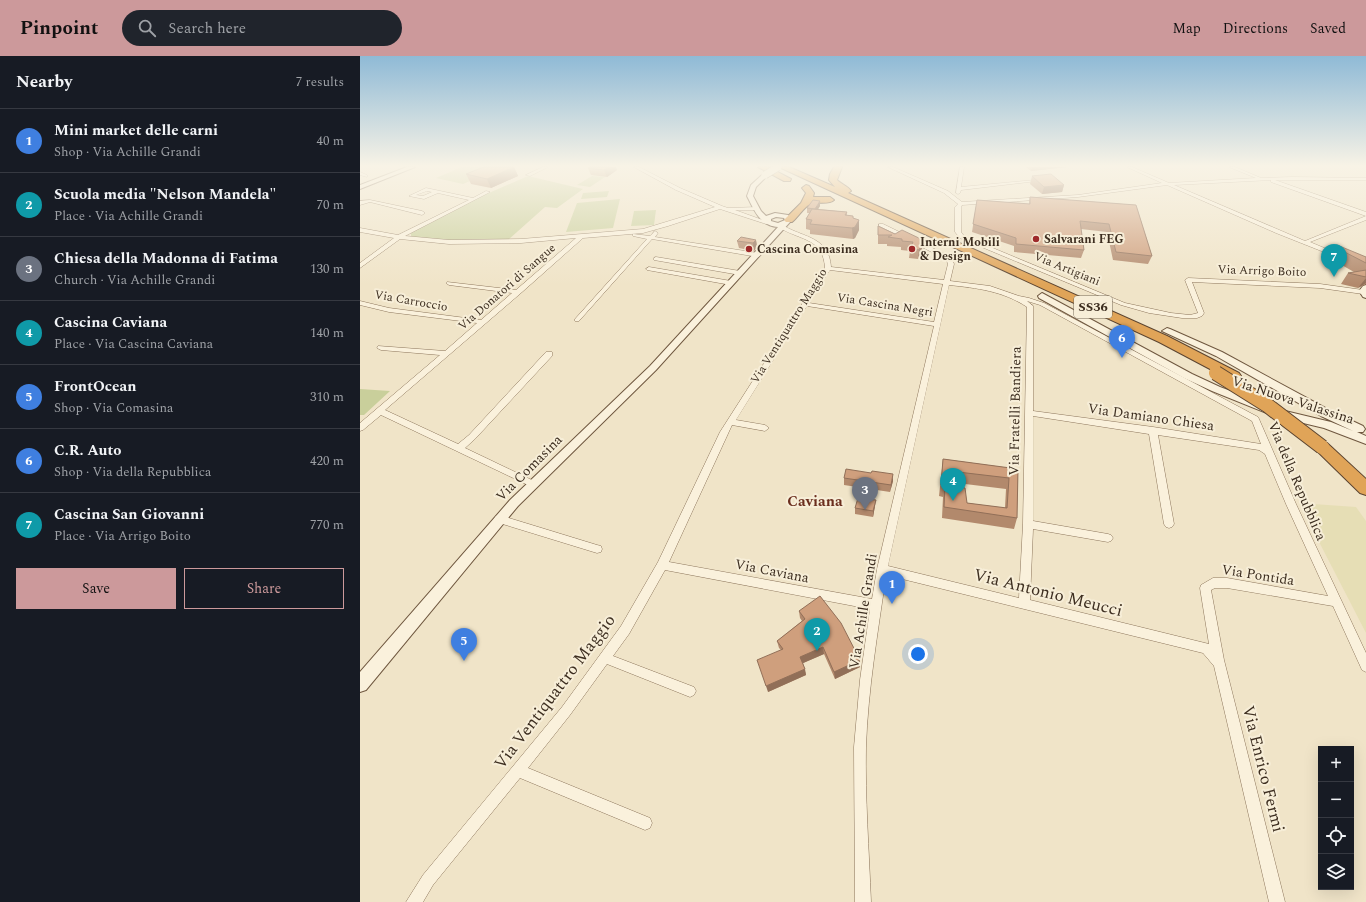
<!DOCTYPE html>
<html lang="en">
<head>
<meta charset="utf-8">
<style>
	:root { --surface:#171b24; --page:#20242c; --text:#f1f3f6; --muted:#9ea1a6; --line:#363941; --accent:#cc999b }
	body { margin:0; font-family:Spectral,serif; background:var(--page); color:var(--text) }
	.controls { position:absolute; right:12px; bottom:12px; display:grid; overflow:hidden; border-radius:0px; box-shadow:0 4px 16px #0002 }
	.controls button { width:36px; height:36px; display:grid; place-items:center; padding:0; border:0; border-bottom:1px solid var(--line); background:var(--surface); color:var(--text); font:20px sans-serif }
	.you { position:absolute; left:558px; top:598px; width:14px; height:14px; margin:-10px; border:3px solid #fff; border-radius:50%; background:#1a73e8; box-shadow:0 0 0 6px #1a73e833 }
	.badge { display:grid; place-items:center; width:26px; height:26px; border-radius:50%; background:var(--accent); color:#fff; font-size:13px; font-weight:700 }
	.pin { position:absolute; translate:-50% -33px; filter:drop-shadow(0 1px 2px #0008) }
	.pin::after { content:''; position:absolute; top:21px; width:14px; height:12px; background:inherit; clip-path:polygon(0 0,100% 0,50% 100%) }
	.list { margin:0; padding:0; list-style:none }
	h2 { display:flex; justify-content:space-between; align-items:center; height:52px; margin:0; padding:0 16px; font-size:17px }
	h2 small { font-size:13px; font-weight:400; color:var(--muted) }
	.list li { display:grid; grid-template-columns:26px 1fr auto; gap:12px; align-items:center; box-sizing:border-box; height:64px; padding:0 16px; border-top:1px solid var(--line) }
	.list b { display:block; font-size:15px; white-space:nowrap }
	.list p { margin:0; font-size:13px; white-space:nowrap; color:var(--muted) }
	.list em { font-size:13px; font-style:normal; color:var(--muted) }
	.actions { display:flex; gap:8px; padding:12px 16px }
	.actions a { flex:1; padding:9px 0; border:1px solid var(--accent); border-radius:0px; text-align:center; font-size:14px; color:var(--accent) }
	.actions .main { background:var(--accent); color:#111 }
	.icon { flex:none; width:22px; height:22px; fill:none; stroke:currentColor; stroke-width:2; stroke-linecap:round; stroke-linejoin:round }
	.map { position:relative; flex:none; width:1006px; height:846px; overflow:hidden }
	header { display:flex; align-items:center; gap:24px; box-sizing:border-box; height:56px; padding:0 20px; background:var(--accent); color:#111 }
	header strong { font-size:19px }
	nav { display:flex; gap:22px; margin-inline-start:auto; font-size:14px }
	.search { width:280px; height:36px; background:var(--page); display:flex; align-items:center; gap:10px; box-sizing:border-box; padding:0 14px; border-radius:22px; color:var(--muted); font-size:15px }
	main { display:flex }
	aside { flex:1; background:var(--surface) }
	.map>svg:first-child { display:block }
	.farmland { fill:#e6deb5 }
	.green { fill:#c9cf9b }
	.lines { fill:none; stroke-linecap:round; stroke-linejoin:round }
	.street-casing { stroke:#8d765c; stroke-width:1 }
	.secondary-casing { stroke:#6f573f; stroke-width:2 }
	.highway-casing { stroke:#5b4430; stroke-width:2 }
	.street { fill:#faf1dc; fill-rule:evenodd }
	.secondary { fill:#faf1dc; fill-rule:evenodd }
	.highway { fill:#e0a458; fill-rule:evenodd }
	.secondary-bridge-casing { stroke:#6f573f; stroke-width:8; stroke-linecap:butt }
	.highway-bridge-casing { stroke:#5b4430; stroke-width:16; stroke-linecap:butt }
	.secondary-bridge { stroke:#faf1dc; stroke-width:7 }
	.highway-bridge { stroke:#e0a458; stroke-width:14 }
	.wall { fill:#b2896c; fill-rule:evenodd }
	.shaded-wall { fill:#916f58 }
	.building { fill:#cf9f7d; stroke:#916f58; fill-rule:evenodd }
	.poi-dot { fill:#9e2a2b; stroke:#f7eed8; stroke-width:1.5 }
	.labels { text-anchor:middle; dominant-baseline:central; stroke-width:4; stroke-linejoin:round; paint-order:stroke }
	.far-poi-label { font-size:12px; font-weight:bold; fill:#3d2e20; stroke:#f7eed8; text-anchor:start }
	.far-street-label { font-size:12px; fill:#3d2e20; stroke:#f7eed8 }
	.shield { fill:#f7eed8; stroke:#756857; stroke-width:1 }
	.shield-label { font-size:13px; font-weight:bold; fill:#3d2e20 }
	.street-label { font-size:14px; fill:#3d2e20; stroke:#f7eed8 }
	.neighbourhood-label { font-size:15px; font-weight:bold; fill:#6b2e1e; stroke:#f7eed8 }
	.near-street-label { font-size:17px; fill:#3d2e20; stroke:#f7eed8 }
</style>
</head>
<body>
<header>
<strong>Pinpoint</strong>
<div class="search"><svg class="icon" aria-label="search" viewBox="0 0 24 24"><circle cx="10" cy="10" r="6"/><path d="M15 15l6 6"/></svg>Search here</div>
<nav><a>Map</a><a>Directions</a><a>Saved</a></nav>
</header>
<main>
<aside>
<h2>Nearby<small>7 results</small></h2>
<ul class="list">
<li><span class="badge" style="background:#3f7fe0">1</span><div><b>Mini market delle carni</b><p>Shop · Via Achille Grandi</p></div><em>40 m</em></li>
<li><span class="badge" style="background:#0f9aa8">2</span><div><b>Scuola media &quot;Nelson Mandela&quot;</b><p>Place · Via Achille Grandi</p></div><em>70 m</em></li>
<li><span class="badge" style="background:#6b7280">3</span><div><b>Chiesa della Madonna di Fatima</b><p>Church · Via Achille Grandi</p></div><em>130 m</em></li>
<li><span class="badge" style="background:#0f9aa8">4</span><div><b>Cascina Caviana</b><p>Place · Via Cascina Caviana</p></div><em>140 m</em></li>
<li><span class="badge" style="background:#3f7fe0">5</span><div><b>FrontOcean</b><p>Shop · Via Comasina</p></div><em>310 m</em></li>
<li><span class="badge" style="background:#3f7fe0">6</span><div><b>C.R. Auto</b><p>Shop · Via della Repubblica</p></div><em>420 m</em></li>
<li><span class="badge" style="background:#0f9aa8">7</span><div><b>Cascina San Giovanni</b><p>Place · Via Arrigo Boito</p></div><em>770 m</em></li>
</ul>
<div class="actions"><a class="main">Save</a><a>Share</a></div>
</aside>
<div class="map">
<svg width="1006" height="846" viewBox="0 0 1006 846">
	<rect width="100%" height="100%" fill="#f0e4c8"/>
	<path class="farmland" d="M939 447 996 451 1006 465V577Z"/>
	<g class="green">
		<path d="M102 111H143L103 128 76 122Z"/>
		<path d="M168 120 223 133 197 152 185 151 148 184H84L51 181V177L115 143Z"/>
		<path d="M232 120 245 121 230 131 217 129Z"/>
		<path d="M249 135 247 141 221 143 223 137Z"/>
		<path d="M260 143 253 172 206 176 217 147Z"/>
		<path d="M296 154 294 169 271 170 274 155Z"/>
		<path d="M0 333 30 335 4 359H0Z"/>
	</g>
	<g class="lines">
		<defs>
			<g id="street">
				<path d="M183 111H188L170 120 166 119Z"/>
				<path d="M274 111H279L320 132 362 150 368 152 398 151V153L396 154H375L411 167 406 168 360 153 308 170 283 177 223 182 161 237 25 354 98 388 109 379 186 296H192V300L115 383 105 392 176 426 178 428 176 430H170L21 359 3 374 0 375V367L80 299 21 294 17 292 18 290 85 295 117 267 29 256 0 249V245L29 252 121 264 152 237 89 229 86 227 87 226 156 234 216 182 161 187 89 188 40 183 0 212V207L34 182 0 176V172L38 179 109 144 78 137 64 143 49 140 66 132 113 142 126 135 130 136 45 180 89 184 161 183 283 173 355 151 316 134ZM67 135 72 136 63 140 56 139Z"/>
				<path d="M528 111H533L588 135 602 146 718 139 802 127 767 111H772L809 127 896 122 869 111H875L901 122 932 121 1006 122V124H915L1006 156V160L911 126V124L814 129 945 185 1006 160V164L950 186 981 199 982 200 979 202 916 177 807 129 718 141 602 149 601 151V176L604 180 765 247 811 257 830 259 838 257 825 224 828 222 960 228 1003 234 1006 236 1003 238 960 232 832 226 844 257 842 260 837 262H822L789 257 761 249 600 182 595 176V151L598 148 584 137Z"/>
				<path d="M600 111H604L601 131 675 124 677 125 601 134 600 137 598 138 596 137Z"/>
				<path d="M0 116 7 119V121L0 119Z"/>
				<path d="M10 144 62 155 65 157 62 159 10 146 0 149V145Z"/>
				<path d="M519 168H523L591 201 594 208 590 225 630 230 659 240 669 242 684 247 898 361 899 363 936 448 1006 597V616L1002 614 973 550 867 532H855L851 534 864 604 925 846H909L854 610 843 597 526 519C518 576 508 633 506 691 505 742 509 794 511 846H495L494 691 500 624 510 553 305 514 269 578 253 600 334 631 336 635 334 639 330 641 247 608 210 659 168 712 290 762 292 767 290 772 285 774 160 722 73 829 63 846H46L63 819 202 651 261 570 298 506 360 376 465 212C463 182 442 185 420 172V170H424C445 182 469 181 471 211L584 224 588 208 586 203 519 170ZM470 214 583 228 574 266 449 247ZM589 229C617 232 643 235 667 251L663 468 659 542 528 510ZM667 245 680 249 892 365 901 388 793 371 673 355V250ZM447 250 574 270 517 513 512 543 309 506 372 369 405 375 409 372 405 369 376 364ZM673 360 789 378 804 468 806 471 809 472 812 471 814 468 798 379 899 394 905 398 926 448 968 540 867 522H853L841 529 840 532 849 588 670 544 673 473 748 486 751 485 753 482 751 479 748 478 673 465Z"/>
				<path d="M295 175 298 177 295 181 398 197 401 199 398 201 292 183 219 265H215V263L287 183 273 180V178L290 180Z"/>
				<path d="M296 201 380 215 383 217 380 219 294 204V202Z"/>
				<path d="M289 211 371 225 374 227 371 229 287 214 286 213Z"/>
				<path d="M139 459 237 489 241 490 242 493 241 496 237 497 136 466 134 463 136 460Z"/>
			</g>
			<g id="secondary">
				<path d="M47 111H55L0 133V129Z"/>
				<path d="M403 118 408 119 396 131 393 140 401 155 406 160 415 157 428 159 433 164 431 165 296 314 158 450 6 634 0 636V616L150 444 290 310 418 171C400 170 394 154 387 140L391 129ZM416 161 424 162 425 164 418 167 411 165V163Z"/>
				<path d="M1006 229V242L1003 241 999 235 1003 230Z"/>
				<path d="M682 237 832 318 860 331 921 354 971 366 993 375 961 360 856 300 802 275 807 272 810 273 862 296 969 354 1003 370 1005 373 1003 376H997L1006 380V388L964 372 914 360 852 335 824 322 679 242 678 240Z"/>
			</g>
			<g id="highway">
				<path d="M398 111H408L431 123 430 125H424Z"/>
				<path d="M419 111H429L475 131 469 124 470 118 474 111H482L477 124C481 128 488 130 491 135L488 137 807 280 879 317 881 320 879 323 874 324 869 323 799 286Z"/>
				<path d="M446 129 449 130 454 137 453 141H470L474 144C469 149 458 145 450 148 444 151 438 161 432 166H426L424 164 441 147 446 137 442 132Z"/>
				<path d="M962 386 967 387 1006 423V439L1000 437 957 395 954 391 957 387Z"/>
			</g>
		</defs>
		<use href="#street" class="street-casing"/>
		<use href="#secondary" class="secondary-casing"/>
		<use href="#highway" class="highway-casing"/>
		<use href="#street" class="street"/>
		<use href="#secondary" class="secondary"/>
		<use href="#highway" class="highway"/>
		<defs>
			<path id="secondary-bridge" d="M405 119 418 111"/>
			<path id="highway-bridge" d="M856 317 907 349 962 391"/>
		</defs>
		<use href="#secondary-bridge" class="secondary-bridge-casing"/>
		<use href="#highway-bridge" class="highway-bridge-casing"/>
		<use href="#secondary-bridge" class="secondary-bridge"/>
		<use href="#highway-bridge" class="highway-bridge"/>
	</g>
	<g class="wall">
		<path d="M154 111 158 120 131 132 111 128 106 118Z"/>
		<path d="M666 111H707L671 115Z"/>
		<path d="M228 112 257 114 247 121 231 119Z"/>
		<path d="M672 120 704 129 702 136 682 138 670 128Z"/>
		<path d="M670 141 776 149 792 200 788 208 753 204 747 176 721 173 724 194 721 202 654 196V190L612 176 617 144 669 148Z"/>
		<path d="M460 150 458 153 487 156V160L494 162 499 174 495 182 493 183 450 178V174L446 173V163L450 157H447V152Z"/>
		<path d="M518 170 535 178 563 184 562 193 558 203 549 202 550 195 541 194V191L527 190V188H518Z"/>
		<path d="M396 184 397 191 394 195 379 192 377 185Z"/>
		<path d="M973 190 1006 201V228L998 232 981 228 988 217 994 216 966 200Z"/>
		<path d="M583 403 658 413 657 462 654 473 582 462 583 441 579 440ZM597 427 646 433 645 452 607 447 597 430Z"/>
		<path d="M484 422 533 425 530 436 484 429Z"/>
		<path d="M515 450 513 461 495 458V452Z"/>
		<path d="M439 555 500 611 475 623 464 598 443 607 446 619 408 636 421 594 419 592 417 585 442 565 440 562Z"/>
	</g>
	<g class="shaded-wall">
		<path d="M154 111 158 120 131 132 127 123Z"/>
		<path d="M249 111H256L257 114 247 121 244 114Z"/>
		<path d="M672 111H707L671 115Z"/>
		<path d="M704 129 702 136 682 138 684 131Z"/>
		<path d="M460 145V150L455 158V153Z"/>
		<path d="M499 164V174L495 182 493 183 492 172Z"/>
		<path d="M396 184 397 191 394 195 393 187Z"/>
		<path d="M563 184 562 193 558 203 559 194Z"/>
		<path d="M1006 222V227L998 232Z"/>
		<path d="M533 418V425L530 436 531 429Z"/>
		<path d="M516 444 515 450 513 461V455Z"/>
		<path d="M463 591 464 598 441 608 440 601Z"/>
		<path d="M500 604V611L475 623 474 616Z"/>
		<path d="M445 613 446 619 408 636 406 630Z"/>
	</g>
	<g class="building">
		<path d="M124 111H154L127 123 106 118Z"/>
		<path d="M230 111H249L244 114 228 112Z"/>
		<path d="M691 118 704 129 684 131 672 120Z"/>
		<path d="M670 141 776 149 792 200 756 196 749 168 720 165 724 194 656 188V182L613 168 617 144 670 148Z"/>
		<path d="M453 144 460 145 455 153 447 152Z"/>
		<path d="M452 153 487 156 485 159 493 160V162L499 164 495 171 492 172 450 168 452 164 446 163Z"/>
		<path d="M518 170 535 178 542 174 563 184 559 194 550 193 553 186 542 185V183L528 181 532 179H518Z"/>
		<path d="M381 181 396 184 393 187 377 185Z"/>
		<path d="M977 189 1006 201V207L973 190Z"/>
		<path d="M1006 214V221L988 217Z"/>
		<path d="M583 403 658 413 657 462 584 451 585 430 581 429ZM598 416 649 422 647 452 607 447 605 432 597 430Z"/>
		<path d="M486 413 511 417 512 415 533 418 531 429 484 422Z"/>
		<path d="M498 442 516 444 513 455 495 452Z"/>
		<path d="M460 540 481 567 500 604 474 616 463 591 440 601 445 613 406 630 397 604 423 593 417 585 445 563 439 555Z"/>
	</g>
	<linearGradient id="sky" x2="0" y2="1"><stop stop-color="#8fbad6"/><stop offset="0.48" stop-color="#f8f3e6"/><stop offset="1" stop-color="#f8f3e6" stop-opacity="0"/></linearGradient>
	<rect width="1006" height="229" fill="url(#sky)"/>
	<g class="poi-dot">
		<circle cx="676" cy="183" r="4"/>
		<circle cx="389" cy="193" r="4"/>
		<circle cx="552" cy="193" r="4"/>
	</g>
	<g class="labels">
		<g class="far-poi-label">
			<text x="684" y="183">Salvarani FEG</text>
			<text x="560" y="186">Interni Mobili<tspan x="560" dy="14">&amp; Design</tspan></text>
			<text x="397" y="193">Cascina Comasina</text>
		</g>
		<g class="far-street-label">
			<text transform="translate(707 213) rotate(22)">Via Artigiani</text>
			<text transform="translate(902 215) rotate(2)">Via Arrigo Boito</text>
			<text transform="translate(147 231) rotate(-41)">Via Donatori di Sangue</text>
			<text transform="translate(51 245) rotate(10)">Via Carroccio</text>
			<text transform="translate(525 249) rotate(9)">Via Cascina Negri</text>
			<text transform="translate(429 270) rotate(-58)">Via Ventiquattro Maggio</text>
		</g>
		<rect class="shield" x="714" y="240" width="38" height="22" rx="3"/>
		<g class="shield-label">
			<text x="733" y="251">SS36</text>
		</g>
		<g class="street-label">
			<text transform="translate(933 344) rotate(18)">Via Nuova Valassina</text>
			<text transform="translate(655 355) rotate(-89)">Via Fratelli Bandiera</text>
			<text transform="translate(791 361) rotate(8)">Via Damiano Chiesa</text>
			<text transform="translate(169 412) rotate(-45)">Via Comasina</text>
			<text transform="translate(937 425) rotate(67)">Via della Repubblica</text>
			<text transform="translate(412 515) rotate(11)">Via Caviana</text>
			<text transform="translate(898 519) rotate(9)">Via Pontida</text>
			<text transform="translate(503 555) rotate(-81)">Via Achille Grandi</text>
		</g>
		<g class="neighbourhood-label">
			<text x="455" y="445">Caviana</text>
		</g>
		<g class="near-street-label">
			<text transform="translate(688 537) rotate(14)">Via Antonio Meucci</text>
			<text transform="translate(195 636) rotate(-53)">Via Ventiquattro Maggio</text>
			<text transform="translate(903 713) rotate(76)">Via Enrico Fermi</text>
		</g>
	</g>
</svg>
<div class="controls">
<button>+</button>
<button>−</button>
<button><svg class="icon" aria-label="locate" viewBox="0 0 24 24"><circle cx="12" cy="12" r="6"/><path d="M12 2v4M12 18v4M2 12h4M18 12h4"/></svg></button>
<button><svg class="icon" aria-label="layers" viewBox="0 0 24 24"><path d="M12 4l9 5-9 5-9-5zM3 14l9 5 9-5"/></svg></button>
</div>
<div class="you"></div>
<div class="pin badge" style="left:532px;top:548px;background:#3f7fe0">1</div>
<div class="pin badge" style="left:457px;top:595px;background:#0f9aa8">2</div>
<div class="pin badge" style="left:505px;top:454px;background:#6b7280">3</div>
<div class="pin badge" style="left:593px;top:445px;background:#0f9aa8">4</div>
<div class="pin badge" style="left:104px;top:605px;background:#3f7fe0">5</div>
<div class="pin badge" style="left:762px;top:302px;background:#3f7fe0">6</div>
<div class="pin badge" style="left:974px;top:221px;background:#0f9aa8">7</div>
</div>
</main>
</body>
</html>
